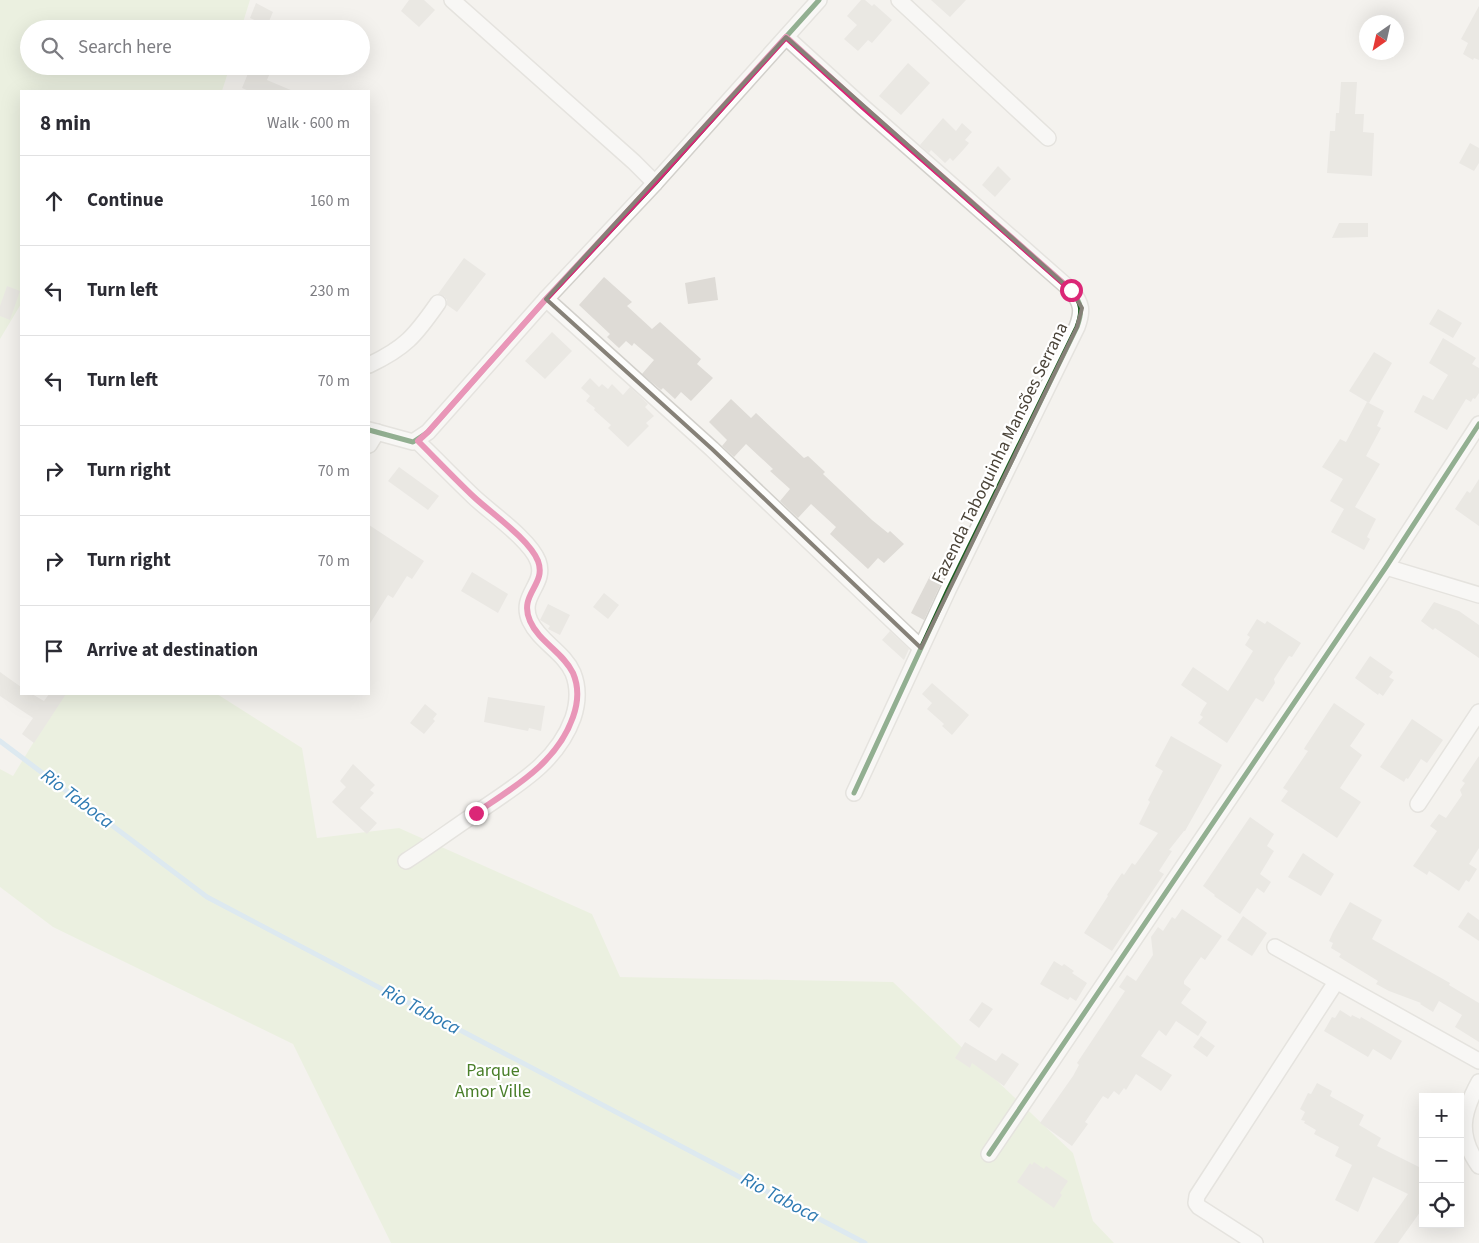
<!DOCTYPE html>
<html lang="en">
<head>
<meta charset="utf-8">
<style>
	:root { --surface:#fff; --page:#f2f2f3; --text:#2b2b33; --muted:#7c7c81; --line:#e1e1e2 }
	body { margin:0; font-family:"Source Sans 3",sans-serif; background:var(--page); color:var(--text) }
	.controls { position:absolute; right:15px; bottom:15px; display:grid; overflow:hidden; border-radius:0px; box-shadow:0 5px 20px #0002 }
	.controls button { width:45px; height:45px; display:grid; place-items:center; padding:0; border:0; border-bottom:1px solid var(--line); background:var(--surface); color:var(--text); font:25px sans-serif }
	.compass { position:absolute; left:1359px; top:15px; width:45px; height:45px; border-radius:50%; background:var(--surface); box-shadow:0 5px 20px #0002; rotate:214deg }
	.stop { position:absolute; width:15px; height:15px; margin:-11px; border:4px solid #db2777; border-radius:50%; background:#fff }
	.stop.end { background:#db2777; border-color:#fff; box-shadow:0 1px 5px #0008 }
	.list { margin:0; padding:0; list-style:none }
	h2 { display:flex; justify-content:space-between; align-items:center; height:65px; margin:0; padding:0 20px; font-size:21px }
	h2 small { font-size:16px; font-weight:400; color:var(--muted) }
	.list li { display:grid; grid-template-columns:32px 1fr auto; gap:15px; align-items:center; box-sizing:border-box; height:90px; padding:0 20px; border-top:1px solid var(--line) }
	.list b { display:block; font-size:19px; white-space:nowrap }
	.list em { font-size:16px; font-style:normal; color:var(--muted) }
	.icon { flex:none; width:28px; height:28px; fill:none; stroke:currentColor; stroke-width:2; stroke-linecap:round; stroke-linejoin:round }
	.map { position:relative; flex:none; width:1479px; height:1243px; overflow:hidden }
	.search { position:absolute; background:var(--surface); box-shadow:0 5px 20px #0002; left:20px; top:20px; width:350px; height:55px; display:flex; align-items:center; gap:12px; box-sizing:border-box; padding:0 18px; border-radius:28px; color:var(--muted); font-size:19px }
	.panel { position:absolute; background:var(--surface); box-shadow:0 5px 20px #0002; left:20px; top:90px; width:350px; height:605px; border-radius:0px }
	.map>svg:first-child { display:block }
	.green { fill:#e1eecf }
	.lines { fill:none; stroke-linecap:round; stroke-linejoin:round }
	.stream { stroke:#c0ddf1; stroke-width:5 }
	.building { fill:#dedbd6 }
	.minor-casing { stroke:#d2d0cb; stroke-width:18 }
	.minor { stroke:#fdfdfc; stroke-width:15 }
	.cycleway-casing { stroke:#fff; stroke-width:8 }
	.cycleway { stroke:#1b5e20; stroke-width:5 }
	.route { stroke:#db2777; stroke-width:6 }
	.marked { fill:none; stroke:#868178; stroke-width:4; stroke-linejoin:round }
	.labels { text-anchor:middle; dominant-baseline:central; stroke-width:4.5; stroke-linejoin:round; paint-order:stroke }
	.street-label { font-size:18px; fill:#4b4439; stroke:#fff }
	.park-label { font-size:18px; fill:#4a7f2a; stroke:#fff }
	.water-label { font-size:19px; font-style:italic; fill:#2e7ab2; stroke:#fff }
</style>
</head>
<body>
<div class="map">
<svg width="1479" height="1243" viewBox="0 0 1479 1243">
	<rect width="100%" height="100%" fill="#f4f2ee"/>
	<g class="green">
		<path d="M0 0H250L241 29H29V66H230L222 91H21V304L0 339Z"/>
		<path d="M63 694H217L302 748 317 838 399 828 592 914 620 977 893 982 1073 1153 1093 1221 1114 1243H391L293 1044 53 927 0 887V769L13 776Z"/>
	</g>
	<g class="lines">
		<path class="stream" d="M0 741 207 897 865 1243"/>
	</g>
	<g class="building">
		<path d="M409 0H424L435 10 419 27 401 11Z"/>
		<path d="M861 0H865L872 6 874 4 892 20 872 43 868 40 858 51 844 39 857 25 847 16Z"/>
		<path d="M931 0H966L950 17Z"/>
		<path d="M256 3 273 12 267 26 250 18Z"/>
		<path d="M1479 6V60L1474 58 1473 60 1463 54 1468 43 1461 39Z"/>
		<path d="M908 63 930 83 901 115 879 96Z"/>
		<path d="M251 66H273L267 80 293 91H249L242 88Z"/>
		<path d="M1341 82H1357L1355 114H1364L1363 132 1374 133 1372 176 1327 173 1330 131H1335L1336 113H1339Z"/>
		<path d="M943 118 956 131 962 123 972 132 965 140 969 143 964 149 953 161 950 158 945 163 931 150 929 153 920 145Z"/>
		<path d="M1470 143 1479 148V163L1474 171 1459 163Z"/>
		<path d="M998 166 1011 179 995 197 982 185Z"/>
		<path d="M1339 223H1368V237L1332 238Z"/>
		<path d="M464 258 486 274 457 312 447 305V300L444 296 438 294Z"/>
		<path d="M604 277 632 302 627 306 652 329 660 322 701 359 697 364 713 378 691 401 681 392 675 399 663 388 661 390 642 374 654 360 634 343 632 346 626 341 619 348 607 337 610 334 579 305Z"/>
		<path d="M715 277 718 300 688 304 685 283Z"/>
		<path d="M7 286 20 291 10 320 0 316V306Z"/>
		<path d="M1438 309 1462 323 1453 338 1429 324Z"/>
		<path d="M552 332 572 351 545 379 525 361Z"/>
		<path d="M1443 338 1476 358 1472 364 1479 368V393L1475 399 1473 398 1471 402 1466 399 1447 430 1414 412 1423 395 1433 400 1448 375 1429 363Z"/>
		<path d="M1374 352 1392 363 1369 403 1349 391Z"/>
		<path d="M590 378 599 387 602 384 608 389 612 384 623 395 630 387 648 404 645 407 654 416 646 423 649 426 628 447 608 428 611 425 594 410 595 408 586 401 590 396 581 388Z"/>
		<path d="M731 399 751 418 756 413 804 458 808 456 825 472 823 474 872 520 888 533 890 531 904 544 884 563 878 558 868 569 830 534 836 527 811 504 798 518 780 501 790 489 770 471 773 469 746 444 734 457 722 446 727 440 709 422Z"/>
		<path d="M1367 402 1384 411 1377 426 1381 428 1366 456 1380 464 1355 507 1376 519 1367 537 1370 539 1364 550 1331 532 1344 509 1330 501 1343 479 1322 467 1340 439 1346 442Z"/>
		<path d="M399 467 439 496 428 510 388 481Z"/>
		<path d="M1479 479V526L1455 509 1467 491 1470 493Z"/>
		<path d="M369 525 424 561 412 579 407 576 393 598 388 595 369 625Z"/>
		<path d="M933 570 943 579 924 620 911 613Z"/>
		<path d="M472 572 508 594 498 613 461 591Z"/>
		<path d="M604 593 619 605 608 619 593 607Z"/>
		<path d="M1434 602 1459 611 1479 625V658L1435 628 1433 630 1421 621Z"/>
		<path d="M548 604 570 615 560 635 548 629 550 626 540 620Z"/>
		<path d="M1257 619 1265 624 1267 621 1301 643 1292 657 1289 656 1274 679 1275 683 1263 702 1256 698 1227 743 1198 723 1203 717 1200 715 1203 709 1207 703 1181 685 1193 667 1228 691 1253 651 1245 645 1250 637 1247 635Z"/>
		<path d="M890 631 909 649 904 660 882 640Z"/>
		<path d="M1370 656 1393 672 1389 677 1394 680 1383 696 1379 693 1378 695 1355 678Z"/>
		<path d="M0 672 21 687V694H32L44 701 49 694H66L34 743 22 734 33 718 0 696Z"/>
		<path d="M932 683 969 715 952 735 942 726 944 724 927 709 932 703 922 694Z"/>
		<path d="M488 697 545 706 541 731 529 728 528 731 484 722Z"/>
		<path d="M1334 703 1365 724 1350 746 1362 755 1340 788 1361 802 1337 838 1281 801 1288 791 1283 788 1308 751 1304 749 1305 747Z"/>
		<path d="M425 704 437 714 433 719 435 721 424 734 410 723Z"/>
		<path d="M1412 719 1443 740 1427 763 1421 759 1408 779 1406 778 1404 782 1380 767Z"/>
		<path d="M1171 736 1222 765 1185 831H1184L1169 850 1172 851 1159 871 1164 874 1112 951 1084 933 1108 896 1107 895 1122 873 1124 875 1132 863 1135 865 1158 833 1139 824 1150 802 1148 800 1163 771 1155 766Z"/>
		<path d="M1479 756V848L1469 864 1477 869 1469 882 1466 880 1459 891 1429 871 1427 875 1413 866 1437 831 1430 826 1439 814 1446 818 1462 795 1460 790 1465 783 1462 781Z"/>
		<path d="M353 764 375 785 370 790 374 793 360 808 377 823 367 834 332 802 346 787 340 781Z"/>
		<path d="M1250 817 1274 834 1267 846 1274 851 1260 874 1271 882 1264 893 1257 888 1240 914 1214 896 1215 895 1203 886Z"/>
		<path d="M1303 853 1334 874 1321 896 1288 877Z"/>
		<path d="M1350 902 1382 920 1372 939 1450 983 1449 985 1479 1003V1042L1455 1027 1462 1015 1439 1001 1433 1012 1420 1004 1421 1003 1389 991 1376 984 1378 981 1339 957 1341 954 1331 948 1333 943 1329 941 1333 932Z"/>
		<path d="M1182 909 1222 936 1205 960 1201 957 1184 981V984L1191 989 1181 1003 1207 1022 1198 1036 1176 1021 1166 1036 1159 1030 1141 1056 1172 1075 1161 1091 1136 1074 1126 1090 1124 1088 1119 1095 1114 1091 1108 1099 1103 1096 1085 1122 1088 1124 1072 1146 1040 1123 1073 1076 1079 1065 1077 1063 1125 991 1119 987 1127 975 1136 981 1153 955 1151 937 1158 927 1163 931 1172 917 1175 919Z"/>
		<path d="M1468 912 1479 920V941L1458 927Z"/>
		<path d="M1243 916 1267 933 1252 956 1227 940Z"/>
		<path d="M1054 961 1062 966 1064 964 1074 971 1072 973 1087 983 1076 1001 1070 997 1068 1000 1040 984Z"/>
		<path d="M982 1002 993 1009 979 1028 969 1020Z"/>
		<path d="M1340 1010 1351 1017 1352 1015 1360 1019 1361 1017 1402 1041 1391 1060 1373 1049 1368 1057 1324 1031 1332 1017 1335 1018Z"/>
		<path d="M1201 1036 1215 1046 1207 1057 1193 1047Z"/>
		<path d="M965 1042 996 1061 1002 1053 1019 1064 1004 1086 972 1063 970 1068 955 1058Z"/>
		<path d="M1317 1083 1332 1091 1330 1096 1364 1115 1359 1125 1381 1138 1377 1146 1423 1169V1208L1398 1243H1374L1408 1194 1373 1177 1358 1212 1335 1200 1352 1165 1335 1156 1339 1147 1314 1134 1316 1130 1304 1123 1305 1121 1301 1120 1305 1112 1300 1109 1308 1093 1311 1094Z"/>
		<path d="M1034 1162 1044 1169 1046 1166 1068 1181 1060 1193 1062 1195 1054 1208 1017 1182 1030 1163 1032 1165Z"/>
	</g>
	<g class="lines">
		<defs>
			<g id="minor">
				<path d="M452 0 634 162 655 183"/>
				<path d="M899 0 1048 138"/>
				<path d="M786 37 863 107 1071 290C1082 303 1083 311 1077 327L948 590 854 793"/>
				<path d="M546 299 712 449 921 648"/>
				<path d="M369 365C405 348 415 336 438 303"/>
				<path d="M369 430 413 442 428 432 546 299 655 183 819 0"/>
				<path d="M369 445 377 432"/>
				<path d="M1386 567 1479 595"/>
				<path d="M1418 804 1479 712"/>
				<path d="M406 861C430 846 452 829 475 814 513 787 556 765 573 718 578 703 579 688 573 673 564 652 540 642 530 621 518 595 547 585 538 561 530 540 491 513 474 497 455 479 436 459 417 441"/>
				<path d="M1275 947 1479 1061"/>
				<path d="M1479 1082C1462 1113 1457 1135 1479 1166"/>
				<path d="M989 1154 1386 567 1479 424"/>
				<path d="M1255 1243 1199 1207 1196 1203 1197 1196 1336 982"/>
			</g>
		</defs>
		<use href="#minor" class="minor-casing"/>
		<use href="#minor" class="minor"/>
		<defs>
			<g id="cycleway">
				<path d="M786 37 863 107 1071 290C1082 303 1083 311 1077 327L948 590 854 793"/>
				<path d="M369 430 413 442 428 432 546 299 655 183 819 0"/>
				<path d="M989 1154 1386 567 1479 424"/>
			</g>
		</defs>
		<use href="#cycleway" class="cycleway-casing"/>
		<use href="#cycleway" class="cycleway"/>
	</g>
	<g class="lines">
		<path class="route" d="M476 813C514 787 557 763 573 717 578 703 579 687 573 673 563 652 539 642 530 621 518 594 547 585 538 561 529 539 491 513 474 497 455 479 436 459 418 441L428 432 546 299 654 183 786 37 863 107 1071 290"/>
	</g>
	<path d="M0 0H1479V1243H0ZM786 37 1071 290 1082 308 1077 327 921 648 712 449 546 299Z" fill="#f4f2ee" fill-opacity=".55" fill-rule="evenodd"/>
	<path class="marked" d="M786 37 1071 290 1082 308 1077 327 921 648 712 449 546 299Z"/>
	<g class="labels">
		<g class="street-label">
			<text transform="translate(1000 453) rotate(-64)">Fazenda Taboquinha Mansões Serrana</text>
		</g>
		<g class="park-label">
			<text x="493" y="1070">Parque<tspan x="493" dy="21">Amor Ville</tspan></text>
		</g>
		<g class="water-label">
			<text transform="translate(77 799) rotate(37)">Rio Taboca</text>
			<text transform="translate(421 1010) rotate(28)">Rio Taboca</text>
			<text transform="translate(780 1198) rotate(28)">Rio Taboca</text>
		</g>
	</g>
</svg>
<div class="controls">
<button>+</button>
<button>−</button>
<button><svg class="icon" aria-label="locate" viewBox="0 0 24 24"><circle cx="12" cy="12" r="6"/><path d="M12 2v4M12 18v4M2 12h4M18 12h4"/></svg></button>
</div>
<svg class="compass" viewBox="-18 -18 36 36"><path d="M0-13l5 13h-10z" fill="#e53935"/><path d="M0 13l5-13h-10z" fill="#7c7c81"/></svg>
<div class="stop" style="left:1071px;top:290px"></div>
<div class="stop end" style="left:476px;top:813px"></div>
<div class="search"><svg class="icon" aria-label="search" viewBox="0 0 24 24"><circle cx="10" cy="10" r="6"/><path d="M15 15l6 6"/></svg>Search here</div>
<section class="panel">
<h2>8 min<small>Walk · 600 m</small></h2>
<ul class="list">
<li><svg class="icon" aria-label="ahead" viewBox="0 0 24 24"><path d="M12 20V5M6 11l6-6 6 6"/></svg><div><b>Continue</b></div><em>160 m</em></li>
<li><svg class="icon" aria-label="left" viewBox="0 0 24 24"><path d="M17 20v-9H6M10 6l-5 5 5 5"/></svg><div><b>Turn left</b></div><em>230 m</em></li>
<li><svg class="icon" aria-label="left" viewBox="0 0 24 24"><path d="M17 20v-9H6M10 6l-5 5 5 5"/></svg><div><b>Turn left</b></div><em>70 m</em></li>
<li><svg class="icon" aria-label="right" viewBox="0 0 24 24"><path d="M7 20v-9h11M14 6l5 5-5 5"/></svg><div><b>Turn right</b></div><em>70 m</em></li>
<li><svg class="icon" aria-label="right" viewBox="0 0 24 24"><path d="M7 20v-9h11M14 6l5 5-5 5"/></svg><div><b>Turn right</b></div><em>70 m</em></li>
<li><svg class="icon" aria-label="arrive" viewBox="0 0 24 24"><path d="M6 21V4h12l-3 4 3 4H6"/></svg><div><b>Arrive at destination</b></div></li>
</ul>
</section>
</div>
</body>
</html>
